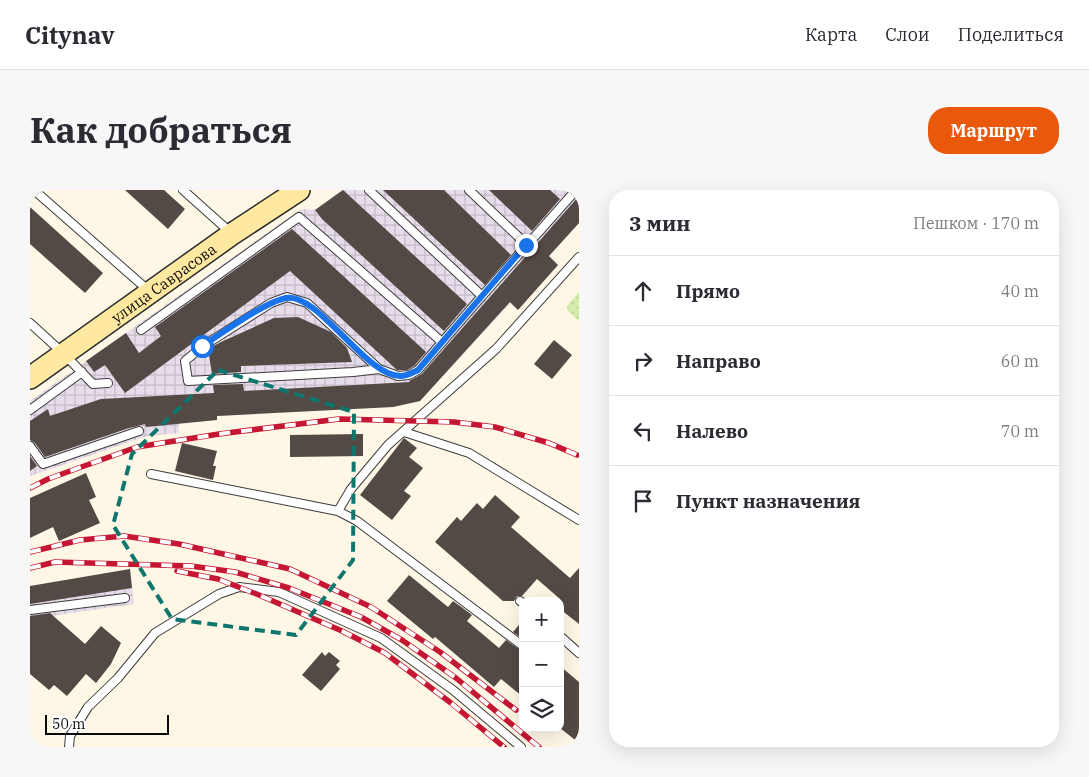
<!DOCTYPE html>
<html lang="ru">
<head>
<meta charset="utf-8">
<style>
	:root { --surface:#fff; --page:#f7f7f7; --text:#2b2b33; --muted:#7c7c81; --line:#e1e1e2; --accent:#ea580c }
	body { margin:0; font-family:"IBM Plex Serif",serif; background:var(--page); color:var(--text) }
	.controls { position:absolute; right:15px; bottom:15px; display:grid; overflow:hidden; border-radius:10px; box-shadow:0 5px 20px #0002 }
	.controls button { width:45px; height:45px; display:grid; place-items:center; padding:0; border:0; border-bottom:1px solid var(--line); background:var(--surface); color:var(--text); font:25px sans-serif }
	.scale { position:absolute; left:15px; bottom:12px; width:124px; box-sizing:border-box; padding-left:5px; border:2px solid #090909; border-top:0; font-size:14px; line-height:18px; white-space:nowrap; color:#090909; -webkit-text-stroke:4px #fff; paint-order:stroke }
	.stop { position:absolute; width:15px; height:15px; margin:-11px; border:4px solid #1a73e8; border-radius:50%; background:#fff }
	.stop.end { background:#1a73e8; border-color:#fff; box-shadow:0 1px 5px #0008 }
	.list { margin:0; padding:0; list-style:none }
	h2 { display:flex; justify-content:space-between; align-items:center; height:65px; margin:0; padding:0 20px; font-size:21px }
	h2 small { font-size:16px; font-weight:400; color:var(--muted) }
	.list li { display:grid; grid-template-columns:32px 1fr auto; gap:15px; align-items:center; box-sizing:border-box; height:70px; padding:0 20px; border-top:1px solid var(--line) }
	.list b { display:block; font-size:19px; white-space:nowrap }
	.list em { font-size:16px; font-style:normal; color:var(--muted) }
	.icon { flex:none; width:28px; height:28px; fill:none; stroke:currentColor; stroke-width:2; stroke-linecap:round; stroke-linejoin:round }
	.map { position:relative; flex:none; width:549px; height:557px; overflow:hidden; border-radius:20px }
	header { display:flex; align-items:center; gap:30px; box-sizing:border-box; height:70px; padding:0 25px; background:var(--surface); border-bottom:1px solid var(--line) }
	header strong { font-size:24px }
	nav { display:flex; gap:28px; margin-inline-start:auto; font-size:18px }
	.intro { display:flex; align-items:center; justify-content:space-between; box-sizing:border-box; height:120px; padding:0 30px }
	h1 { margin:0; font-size:35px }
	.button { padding:12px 22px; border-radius:20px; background:var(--accent); color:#fff; font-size:18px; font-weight:700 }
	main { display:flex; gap:30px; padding:0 30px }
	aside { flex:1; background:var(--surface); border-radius:20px; box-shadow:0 5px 20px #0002 }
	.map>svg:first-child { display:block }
	.industrial { fill:url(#industrial-grid) }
	.grass { fill:url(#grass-dots) }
	.building { fill:#534945 }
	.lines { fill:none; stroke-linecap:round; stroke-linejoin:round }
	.lane-casing { stroke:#3c3c3c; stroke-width:10 }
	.secondary-casing { stroke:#2b2b2b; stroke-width:24 }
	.lane { stroke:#fff; stroke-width:8 }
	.secondary { stroke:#ffe9a1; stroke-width:21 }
	.rail-casing { stroke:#c51633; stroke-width:5.5 }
	.rail { stroke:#fff; stroke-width:4; stroke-dasharray:11; stroke-linecap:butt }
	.route { stroke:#1a73e8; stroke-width:6 }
	.marked { fill:none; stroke:#0f766e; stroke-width:4; stroke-dasharray:10 6; stroke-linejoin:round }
	.labels { text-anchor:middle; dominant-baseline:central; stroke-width:5; stroke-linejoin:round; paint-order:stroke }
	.street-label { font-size:15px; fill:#090909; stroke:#fff }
</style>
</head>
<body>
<header>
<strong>Citynav</strong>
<nav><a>Карта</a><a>Слои</a><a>Поделиться</a></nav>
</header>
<div class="intro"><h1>Как добраться</h1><a class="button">Маршрут</a></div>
<main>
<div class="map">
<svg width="549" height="557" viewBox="0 0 549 557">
	<defs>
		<pattern id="industrial-grid" width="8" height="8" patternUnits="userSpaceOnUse" patternTransform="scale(1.25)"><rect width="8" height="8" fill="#e7dcea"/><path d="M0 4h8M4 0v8" fill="none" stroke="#c5bbc7"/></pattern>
		<pattern id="grass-dots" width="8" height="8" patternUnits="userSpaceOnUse" patternTransform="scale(1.25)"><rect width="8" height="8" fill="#d5edac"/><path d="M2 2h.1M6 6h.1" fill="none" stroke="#b6ca93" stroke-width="1.8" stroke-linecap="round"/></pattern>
	</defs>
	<rect width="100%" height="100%" fill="#fff7e6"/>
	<g class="industrial">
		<path d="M312 0H549V33L519 66 528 75 488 120 480 113 390 211 363 217 187 226V230L171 231 148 223 149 243 117 246 0 286V211L271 19 285 20Z"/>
		<path d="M100 379 104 414 7 428 0 436V397Z"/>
	</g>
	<path class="grass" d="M549 102V131L538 121 537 116Z"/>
	<g class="building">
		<path d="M95 0H134L155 19 138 39Z"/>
		<path d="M313 0 437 114 414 141 292 29 285 20Z"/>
		<path d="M353 0H414L481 65 455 95Z"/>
		<path d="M459 0H520L530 9 502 41Z"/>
		<path d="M549 6V33L519 66 528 75 488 120 480 112 390 211 363 217 187 226V230L116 237 115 234 96 239 15 267 5 253 0 250V231L18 219 20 226 71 209 184 203 183 195 213 194 214 201 380 192 379 191 392 184Z"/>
		<path d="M0 17 73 83 55 103 0 54Z"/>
		<path d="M262 39 396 162 384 176 377 180H367L260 81 95 203 75 175 64 182 56 171 96 143 109 163 131 146 125 137Z"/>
		<path d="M268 127 301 142 317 158 322 172 211 176V182L182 184 178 159 191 152 244 128Z"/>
		<path d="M524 150 542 165 522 189 504 174Z"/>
		<path d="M333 244V266L260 267V245Z"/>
		<path d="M374 248 387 258 379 267 393 278 374 301 381 306 362 330 330 305Z"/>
		<path d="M152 253 187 261 183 276H186L183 290 145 281Z"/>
		<path d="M0 266 7 276 0 281Z"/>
		<path d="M56 283 66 307 59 310 70 333 29 351 23 337 0 348V308Z"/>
		<path d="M465 305 490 327 481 337 540 388 549 378V434L530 419V409L507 389 492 406H487L484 411H473L405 352 427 327 431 331 447 313 453 319Z"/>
		<path d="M100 379 102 398 0 414V396Z"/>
		<path d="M379 385 418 417 423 411 430 416 442 425 437 431 469 458 476 450 493 462V507L471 489 464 497 405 447 403 449 357 411Z"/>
		<path d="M20 423 55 454 71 436 91 453 81 474 66 493 56 484 37 506 24 495 19 500 0 484V426Z"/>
		<path d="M493 430V449L483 442Z"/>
		<path d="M292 462 295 466 299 462 310 471 306 475 310 479 291 501 272 485Z"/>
		<path d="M530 476 549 492V553L530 538Z"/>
	</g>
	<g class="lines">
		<defs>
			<g id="lane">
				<path d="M4 0 119 101"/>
				<path d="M153 0 200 42"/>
				<path d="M339 0 452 106 546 0"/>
				<path d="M439 0 497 55"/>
				<path d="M0 133 34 164 63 194 78 193"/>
				<path d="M111 140 269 27 412 152"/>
				<path d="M349 179 323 182 158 191 155 171 173 156 241 113 257 107 277 113 349 179 368 186 379 185 388 180 452 106"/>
				<path d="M0 220 52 182"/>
				<path d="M374 242 439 263 549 330"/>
				<path d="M0 256 13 274 109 241"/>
				<path d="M121 284 308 321 327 331 493 456"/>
				<path d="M308 321 321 299 358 255 466 159 549 67"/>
				<path d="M490 411 493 413"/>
				<path d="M0 420 95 408"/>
				<path d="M530 446 549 463"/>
				<path d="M39 557 40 546 58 517 88 488 125 443 189 404 209 397 249 402 351 448 423 500 491 557"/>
			</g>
			<g id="secondary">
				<path id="s1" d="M0 188 202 44 269 0"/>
			</g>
		</defs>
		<use href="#lane" class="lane-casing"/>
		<use href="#secondary" class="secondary-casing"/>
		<use href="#lane" class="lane"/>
		<use href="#secondary" class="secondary"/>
		<defs>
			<g id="rail">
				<path d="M0 298 18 289 107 257 189 244 309 229 424 232 465 237 519 253 547 265"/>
				<path d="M0 362 50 350 94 346 149 354 260 379 341 417 410 462 486 520"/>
				<path d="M0 378 25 372 161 376 205 382 259 398 331 427 372 450 426 488 509 557"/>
				<path d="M147 381 188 389 229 405 312 441 355 463 421 513 474 557"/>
			</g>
		</defs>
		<use href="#rail" class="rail-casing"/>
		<use href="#rail" class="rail"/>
	</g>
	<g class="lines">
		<path class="route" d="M172 156C192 143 235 112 256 108 288 102 335 186 370 186 377 186 382 183 388 180L496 55"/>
	</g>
	<path class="marked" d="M188 180 324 222 323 370 266 445 142 429 83 335 102 264Z"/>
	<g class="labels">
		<g class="street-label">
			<text stroke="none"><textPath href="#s1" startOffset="164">улица Саврасова</textPath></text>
		</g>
	</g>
</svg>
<div class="controls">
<button>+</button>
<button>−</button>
<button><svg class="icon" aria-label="layers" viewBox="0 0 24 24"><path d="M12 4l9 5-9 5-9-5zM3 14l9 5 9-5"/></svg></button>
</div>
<div class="scale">50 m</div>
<div class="stop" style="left:172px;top:156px"></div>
<div class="stop end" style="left:496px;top:55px"></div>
</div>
<aside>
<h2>3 мин<small>Пешком · 170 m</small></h2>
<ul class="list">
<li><svg class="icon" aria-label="ahead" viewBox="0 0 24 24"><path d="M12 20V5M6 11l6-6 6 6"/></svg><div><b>Прямо</b></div><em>40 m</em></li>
<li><svg class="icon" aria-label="right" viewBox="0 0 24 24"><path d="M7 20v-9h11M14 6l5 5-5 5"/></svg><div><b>Направо</b></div><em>60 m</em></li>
<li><svg class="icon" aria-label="left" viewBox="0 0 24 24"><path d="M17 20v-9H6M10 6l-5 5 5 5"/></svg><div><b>Налево</b></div><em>70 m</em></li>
<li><svg class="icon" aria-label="arrive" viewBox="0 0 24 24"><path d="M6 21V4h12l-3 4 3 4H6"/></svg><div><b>Пункт назначения</b></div></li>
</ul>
</aside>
</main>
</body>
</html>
